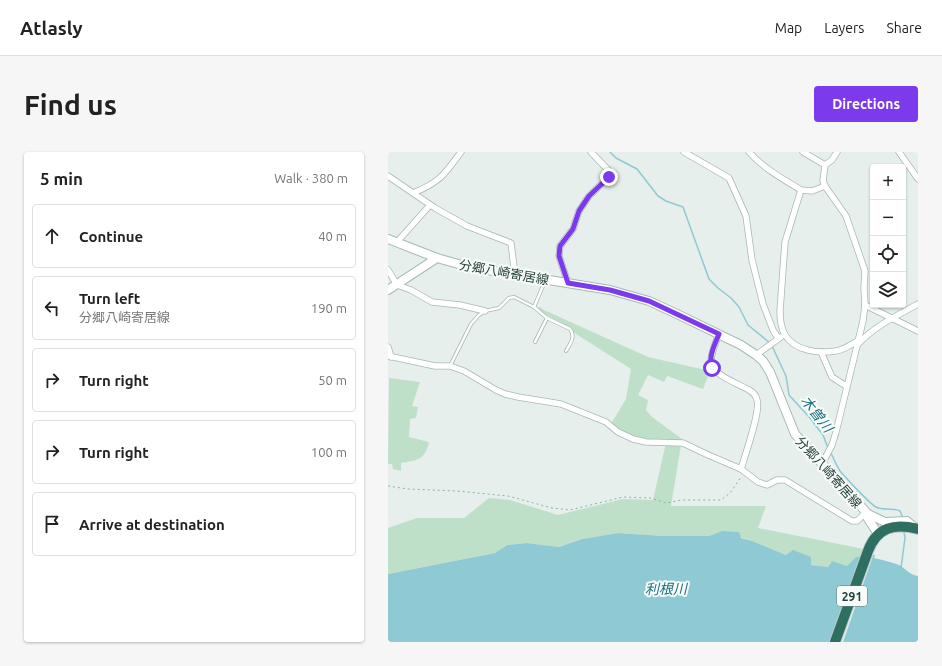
<!DOCTYPE html>
<html lang="en">
<head>
<meta charset="utf-8">
<style>
	:root { --surface:#fff; --page:#f6f6f6; --text:#222; --muted:#767676; --line:#e0e0e0; --accent:#7c3aed }
	body { margin:0; font-family:Ubuntu,"Noto Sans JP",sans-serif; background:var(--page); color:var(--text) }
	.controls { position:absolute; right:12px; top:12px; display:grid; overflow:hidden; border-radius:4px; box-shadow:0 1px 3px #0004 }
	.controls button { width:36px; height:36px; display:grid; place-items:center; padding:0; border:0; border-bottom:1px solid var(--line); background:var(--surface); color:var(--text); font:20px sans-serif }
	.stop { position:absolute; width:12px; height:12px; margin:-9px; border:3px solid #7c3aed; border-radius:50%; background:#fff }
	.stop.end { background:#7c3aed; border-color:#fff; box-shadow:0 1px 4px #0008 }
	.list { margin:0; padding:0; list-style:none }
	h2 { display:flex; justify-content:space-between; align-items:center; height:52px; margin:0; padding:0 16px; font-size:17px }
	h2 small { font-size:13px; font-weight:400; color:var(--muted) }
	.list li { display:grid; grid-template-columns:26px 1fr auto; gap:12px; align-items:center; box-sizing:border-box; height:64px; margin:0 8px 8px; padding:0 8px; border:1px solid var(--line); border-radius:4px }
	.list b { display:block; font-size:15px; white-space:nowrap }
	.list p { margin:0; font-size:13px; white-space:nowrap; color:var(--muted) }
	.list em { font-size:13px; font-style:normal; color:var(--muted) }
	.icon { flex:none; width:22px; height:22px; fill:none; stroke:currentColor; stroke-width:2; stroke-linecap:round; stroke-linejoin:round }
	.map { position:relative; flex:none; width:530px; height:490px; overflow:hidden; border-radius:4px }
	header { display:flex; align-items:center; gap:24px; box-sizing:border-box; height:56px; padding:0 20px; background:var(--surface); border-bottom:1px solid var(--line) }
	header strong { font-size:19px }
	nav { display:flex; gap:22px; margin-inline-start:auto; font-size:14px }
	.intro { display:flex; align-items:center; justify-content:space-between; box-sizing:border-box; height:96px; padding:0 24px }
	h1 { margin:0; font-size:28px }
	.button { padding:10px 18px; border-radius:4px; background:var(--accent); color:#fff; font-size:14px; font-weight:700 }
	main { display:flex; gap:24px; padding:0 24px }
	aside { flex:1; background:var(--surface); border-radius:4px; box-shadow:0 1px 3px #0004 }
	.map>svg:first-child { display:block }
	.green { fill:#bfe0c8 }
	.water { fill:#8ec9d4 }
	.pier { fill:#e6efeb }
	.lines { fill:none; stroke-linecap:round; stroke-linejoin:round }
	.stream { stroke:#8ec9d4; stroke-width:1.5 }
	.lane-casing { stroke:#a8b8b2; stroke-width:4 }
	.street-casing { stroke:#a8b8b2; stroke-width:7 }
	.secondary-casing { stroke:#a4bbb3; stroke-width:10 }
	.highway-casing { stroke:#c2cac8; stroke-width:12 }
	.path { stroke:#86b3a5; stroke-width:1; stroke-dasharray:2 3; stroke-linecap:butt }
	.lane { stroke:#fff; stroke-width:2.5 }
	.street { stroke:#fff; stroke-width:5.5 }
	.secondary { stroke:#fff; stroke-width:8 }
	.highway { stroke:#2f6f62; stroke-width:10 }
	.route { stroke:#7c3aed; stroke-width:5 }
	.labels { text-anchor:middle; dominant-baseline:central; stroke-width:4; stroke-linejoin:round; paint-order:stroke }
	.shield { fill:#f7fbf9; stroke:#637a73; stroke-width:1 }
	.shield-label { font-size:12px; font-weight:bold; fill:#24423a }
	.street-label { font-size:13px; fill:#24423a; stroke:#f7fbf9 }
	.water-label { font-size:14px; font-style:italic; fill:#1c6f80; stroke:#f7fbf9 }
</style>
</head>
<body>
<header>
<strong>Atlasly</strong>
<nav><a>Map</a><a>Layers</a><a>Share</a></nav>
</header>
<div class="intro"><h1>Find us</h1><a class="button">Directions</a></div>
<main>
<aside>
<h2>5 min<small>Walk · 380 m</small></h2>
<ul class="list">
<li><svg class="icon" aria-label="ahead" viewBox="0 0 24 24"><path d="M12 20V5M6 11l6-6 6 6"/></svg><div><b>Continue</b></div><em>40 m</em></li>
<li><svg class="icon" aria-label="left" viewBox="0 0 24 24"><path d="M17 20v-9H6M10 6l-5 5 5 5"/></svg><div><b>Turn left</b><p>分郷八崎寄居線</p></div><em>190 m</em></li>
<li><svg class="icon" aria-label="right" viewBox="0 0 24 24"><path d="M7 20v-9h11M14 6l5 5-5 5"/></svg><div><b>Turn right</b></div><em>50 m</em></li>
<li><svg class="icon" aria-label="right" viewBox="0 0 24 24"><path d="M7 20v-9h11M14 6l5 5-5 5"/></svg><div><b>Turn right</b></div><em>100 m</em></li>
<li><svg class="icon" aria-label="arrive" viewBox="0 0 24 24"><path d="M6 21V4h12l-3 4 3 4H6"/></svg><div><b>Arrive at destination</b></div></li>
</ul>
</aside>
<div class="map">
<svg width="530" height="490" viewBox="0 0 530 490">
	<rect width="100%" height="100%" fill="#e6efeb"/>
	<g class="green">
		<path d="M152 155 156 158 260 205 322 219 315 237 279 224 276 230 260 223 250 243 260 248 258 258 264 265 294 287 283 354H378L370 376 476 397 472 405H468L459 415 444 409 440 415 423 413 364 389 334 379 321 384H275L230 381 194 387 171 395 139 391 119 393 107 401 0 422V376L29 366H76L101 346 122 348 170 363 235 347 265 348 277 295V289C255 287 241 285 223 272L238 247 243 217 185 180V177L155 161 150 156Z"/>
		<path d="M1 226 32 230 24 254 30 255 28 266 22 267 21 285 41 290C37 308 30 308 13 311V319L5 317 4 312H0Z"/>
	</g>
	<path class="water" d="M334 379 351 380 353 386 364 389 398 403 405 398 423 405V413L440 415 444 409 459 414 468 405H472L474 400 487 403 486 406C494 408 504 410 511 413 518 417 522 423 530 424V490H0V422L107 401 119 393 139 391 171 395 194 387 230 381 275 384H321Z"/>
	<path class="pier" d="M484 400 486 401 455 490H443Z"/>
	<g class="lines">
		<g class="stream">
			<path d="M222 0 228 6 249 17 270 44 278 49 295 55 321 127 330 136 343 146 351 155 360 173 382 191"/>
			<path d="M384 194 398 224 401 243 422 266 435 283 440 296"/>
			<path d="M442 299C445 305 448 313 452 319 458 326 481 351 488 355 495 359 504 355 512 359L515 366"/>
			<path d="M513 416 517 386 516 380"/>
		</g>
		<defs>
			<g id="lane">
				<path d="M146 155 157 129"/>
				<path d="M147 190 159 166"/>
				<path d="M62 214 83 172 91 163 97 159 111 156 121 146 126 145 146 155 159 166 182 177C188 185 182 192 178 199"/>
			</g>
			<g id="street">
				<path d="M296 0 341 26 358 64 364 108 375 152 385 178 390 186"/>
				<path d="M361 0C375 16 395 27 413 38L397 90 392 159C392 167 393 176 397 183 407 199 431 202 448 199 456 198 464 192 471 188"/>
				<path d="M415 0 437 13"/>
				<path d="M511 0 530 27"/>
				<path d="M0 24 47 56 79 74 123 91 127 123"/>
				<path d="M413 38 424 39 437 34"/>
				<path d="M25 41C52 30 56 23 73 0"/>
				<path d="M9 90 42 53"/>
				<path d="M0 118 9 133 23 138 44 150 72 153 97 159"/>
				<path d="M180 131 171 104 172 94 185 77 191 59 201 44 221 25 222 20 203 0"/>
				<path d="M477 153 530 179"/>
				<path d="M331 182C328 190 323 200 323 209 322 222 351 232 361 238 365 240 368 244 369 248 373 259 357 303 353 317"/>
				<path d="M470 192C487 174 508 164 530 152"/>
				<path d="M0 195 3 205"/>
				<path d="M433 200 444 225 458 234"/>
				<path d="M368 203 393 185"/>
				<path d="M0 204 47 214H62L76 219 108 238 117 242 130 245 173 252 218 270 230 280 245 287 258 290 295 291 318 302 353 317 370 330 379 333 389 328H397L464 369H469L478 360"/>
				<path d="M434 312 444 293 448 280 475 169 477 153 476 136 477 119 458 64 437 34 435 29 437 13 444 8 449 0"/>
			</g>
			<g id="secondary">
				<path d="M0 87 49 106 81 115 222 138 261 149 289 162 353 193 368 203 375 209 382 220 407 282 478 360 479 365 490 382"/>
				<path d="M0 138 49 106"/>
				<path d="M478 361 497 370 519 369 527 376"/>
			</g>
			<path id="highway" d="M447 490 480 399C489 375 506 371 530 377"/>
		</defs>
		<use href="#lane" class="lane-casing"/>
		<use href="#street" class="street-casing"/>
		<use href="#secondary" class="secondary-casing"/>
		<use href="#highway" class="highway-casing"/>
		<path class="path" d="M0 334 20 337 69 339 120 344 164 356 182 358 235 345 262 346 279 351 293 348H333L342 341 353 325"/>
		<use href="#lane" class="lane"/>
		<use href="#street" class="street"/>
		<use href="#secondary" class="secondary"/>
		<use href="#highway" class="highway"/>
	</g>
	<g class="lines">
		<path class="route" d="M221 25 201 44 191 59 185 77 172 94 171 104 180 131 222 138 261 149 331 182C327 192 320 205 324 216"/>
	</g>
	<g class="labels">
		<rect class="shield" x="449" y="434" width="30" height="20" rx="3"/>
		<g class="shield-label">
			<text x="464" y="444">291</text>
		</g>
		<g class="street-label">
			<text transform="translate(116 120) rotate(10)">分郷八崎寄居線</text>
			<text transform="translate(441 320) rotate(48)">分郷八崎寄居線</text>
		</g>
		<g class="water-label">
			<text transform="translate(429 262) rotate(52)">木曽川</text>
			<text transform="translate(278 437) rotate(-1)">利根川</text>
		</g>
	</g>
</svg>
<div class="controls">
<button>+</button>
<button>−</button>
<button><svg class="icon" aria-label="locate" viewBox="0 0 24 24"><circle cx="12" cy="12" r="6"/><path d="M12 2v4M12 18v4M2 12h4M18 12h4"/></svg></button>
<button><svg class="icon" aria-label="layers" viewBox="0 0 24 24"><path d="M12 4l9 5-9 5-9-5zM3 14l9 5 9-5"/></svg></button>
</div>
<div class="stop" style="left:324px;top:216px"></div>
<div class="stop end" style="left:221px;top:25px"></div>
</div>
</main>
</body>
</html>
